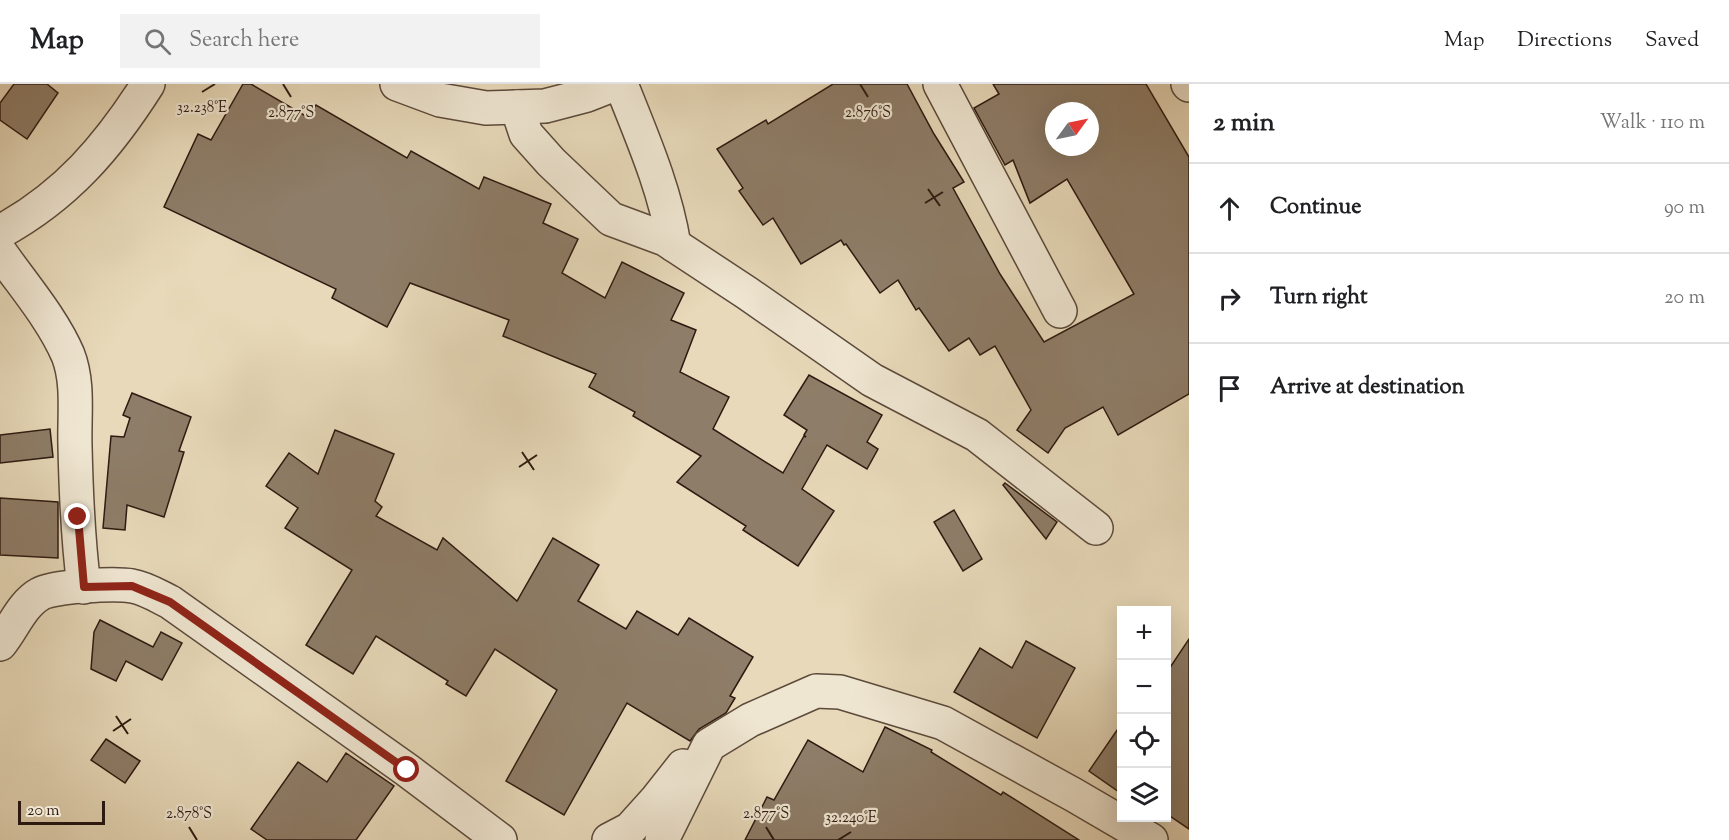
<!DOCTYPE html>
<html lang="en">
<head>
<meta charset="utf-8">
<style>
	:root { --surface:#fff; --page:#f2f2f2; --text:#202124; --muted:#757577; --line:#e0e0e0 }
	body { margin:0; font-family:"Sorts Mill Goudy",serif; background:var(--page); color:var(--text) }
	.controls { position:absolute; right:18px; bottom:18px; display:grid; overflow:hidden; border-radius:0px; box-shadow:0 6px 24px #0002 }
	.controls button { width:54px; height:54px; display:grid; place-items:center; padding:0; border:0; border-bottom:2px solid var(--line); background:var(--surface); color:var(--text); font:30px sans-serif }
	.compass { position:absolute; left:1045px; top:18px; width:54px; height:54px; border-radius:50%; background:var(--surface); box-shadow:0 6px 24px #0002; rotate:57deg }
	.scale { position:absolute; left:18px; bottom:15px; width:87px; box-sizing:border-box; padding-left:6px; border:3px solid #2e1a11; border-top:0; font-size:16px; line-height:21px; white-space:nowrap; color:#2e1a11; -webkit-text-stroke:4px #efe6d2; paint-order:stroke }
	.stop { position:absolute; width:18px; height:18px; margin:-14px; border:4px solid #8f2418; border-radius:50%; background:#fff }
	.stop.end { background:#8f2418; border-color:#fff; box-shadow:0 2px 6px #0008 }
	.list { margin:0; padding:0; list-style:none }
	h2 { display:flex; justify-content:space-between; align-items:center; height:78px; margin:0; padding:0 24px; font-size:26px }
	h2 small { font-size:20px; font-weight:400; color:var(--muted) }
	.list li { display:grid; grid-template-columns:39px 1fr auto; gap:18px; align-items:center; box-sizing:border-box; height:90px; padding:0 24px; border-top:2px solid var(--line) }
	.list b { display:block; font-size:22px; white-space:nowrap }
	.list em { font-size:20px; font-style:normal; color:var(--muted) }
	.icon { flex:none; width:33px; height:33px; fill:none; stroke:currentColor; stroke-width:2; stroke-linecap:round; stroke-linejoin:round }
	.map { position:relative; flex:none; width:1189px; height:756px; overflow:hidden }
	header { display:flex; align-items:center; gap:36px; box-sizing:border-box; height:84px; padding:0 30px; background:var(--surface); border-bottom:2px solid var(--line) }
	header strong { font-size:28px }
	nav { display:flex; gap:33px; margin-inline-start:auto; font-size:21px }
	.search { width:420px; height:54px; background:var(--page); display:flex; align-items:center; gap:15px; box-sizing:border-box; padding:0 21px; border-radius:0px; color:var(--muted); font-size:22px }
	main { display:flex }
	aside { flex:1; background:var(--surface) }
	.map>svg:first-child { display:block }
	.building { fill:#8e7d68; stroke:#2e1a11; stroke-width:1.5; fill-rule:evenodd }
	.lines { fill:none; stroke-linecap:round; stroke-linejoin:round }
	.minor-casing { stroke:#5c4a3b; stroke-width:36 }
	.minor { stroke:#efe6d2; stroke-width:33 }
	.route { stroke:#8f2418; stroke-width:8 }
	.ticks { fill:none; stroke:#2e1a11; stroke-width:2 }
	.ticks-label { font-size:15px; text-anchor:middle; fill:#2e1a11; stroke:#efe6d2; stroke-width:4.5; stroke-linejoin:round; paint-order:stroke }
</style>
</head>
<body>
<header>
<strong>Map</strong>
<div class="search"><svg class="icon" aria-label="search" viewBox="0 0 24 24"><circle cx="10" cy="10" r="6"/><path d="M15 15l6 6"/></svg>Search here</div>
<nav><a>Map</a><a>Directions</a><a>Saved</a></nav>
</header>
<main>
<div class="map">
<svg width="1189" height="756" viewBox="0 0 1189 756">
	<rect width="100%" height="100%" fill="#e7d9b9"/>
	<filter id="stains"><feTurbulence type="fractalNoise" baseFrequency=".00333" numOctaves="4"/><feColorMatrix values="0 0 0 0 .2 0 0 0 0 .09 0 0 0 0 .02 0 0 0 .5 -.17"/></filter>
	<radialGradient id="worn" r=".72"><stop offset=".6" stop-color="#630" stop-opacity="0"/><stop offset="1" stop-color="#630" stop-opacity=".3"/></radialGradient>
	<g class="building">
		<path d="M14 0H47L58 9 27 55 0 36V19Z"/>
		<path d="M243 0H251L309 34 316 21 407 74 411 67 479 105 484 93 551 120 543 139 578 155 562 189 605 214 622 178 684 209 671 236 696 246 680 288 729 313 713 345 783 389 804 352 806 353 804 351 807 346 784 331 809 291 882 331 867 358 878 365 867 385 827 361 802 405 834 427 798 482 743 446 746 442 677 398 701 372 633 332 635 328 589 303 596 290 503 252 509 236 410 199 387 243 332 214 336 205 164 123 198 50 211 56Z"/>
		<path d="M833 0H907L934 50 964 98 953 104 1000 190 1044 258 1134 210 1067 95 1030 119 1013 76 1005 81 974 24 999 10 993 0H1146L1189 73V310L1118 351 1103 323 1065 344 1048 369 1017 346 1031 326 995 262 980 271 969 254 949 267 919 224 916 226 898 196 880 209 846 160 844 161 841 156 801 180 773 134 763 141 739 107 743 104 717 65 766 36 768 40ZM1054 27H1090V63H1054Z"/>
		<path d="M132 309 191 333 179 367 184 368 164 433 127 421 125 446 103 444 111 352 124 353 130 334 123 331Z"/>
		<path d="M50 345 53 373 0 379V351Z"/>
		<path d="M335 346 394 370 375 417 382 423 376 432 437 466 443 454 517 517 553 454 599 481 578 517 626 545 637 527 678 551 689 534 753 573 730 612 735 614 726 629 699 645 690 657 627 619 564 731 506 697 557 606 495 565 466 612 446 600 448 597 376 552 353 590 306 561 352 486 285 444 298 424 266 402 289 369 318 390Z"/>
		<path d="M1005 399 1057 438 1046 455 1003 401Z"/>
		<path d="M0 414 58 418V474L0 471Z"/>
		<path d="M954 426 982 475 963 487 934 438Z"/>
		<path d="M100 536 153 563 161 548 182 559 162 596 126 577 116 597 91 585 94 548Z"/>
		<path d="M1189 555V745L1167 730V588Z"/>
		<path d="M1026 557 1075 584 1037 654 954 608 980 564 1012 584Z"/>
		<path d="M1122 639V710L1089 687Z"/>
		<path d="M885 643 932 666 931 668 1001 711 1003 708 1079 756H745L767 713 774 716 808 656 863 688Z"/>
		<path d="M106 655 140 677 125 699 91 676Z"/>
		<path d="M346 669 394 702 356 756H267L251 745 298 678 327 698Z"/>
	</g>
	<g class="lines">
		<defs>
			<g id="minor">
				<path d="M397 0 440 16 486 24 545 22 587 11 615 0"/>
				<path d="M621 0C642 53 665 105 674 161"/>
				<path d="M940 0 1060 227"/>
				<path d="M1188 0 1189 1"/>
				<path d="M517 23 526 50 551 78 611 135 665 155 747 209 872 296 977 351 1096 444"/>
				<path d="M0 148C66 112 108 63 148 0"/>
				<path d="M0 168C23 201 52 234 68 271 79 299 74 332 75 362 76 409 78 456 84 503"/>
				<path d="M0 560C13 544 22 520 40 510 53 502 116 499 132 502 145 504 158 512 170 518L407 686 500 756"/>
				<path d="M609 756 630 745 657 715 683 682"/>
				<path d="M662 756 709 661 750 636 816 607 840 608 943 639 1074 711 1151 756"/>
			</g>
		</defs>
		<use href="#minor" class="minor-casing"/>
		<use href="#minor" class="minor"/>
	</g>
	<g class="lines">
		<path class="route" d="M78 433 84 503 132 502 170 518 407 686"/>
	</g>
	<path class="ticks" d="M283 0 291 13M860 0 868 13M202 8 215 0M928 105 940 122M925 119 943 108M522 368 534 386M519 383 537 371M116 632 128 650M113 647 131 635M189 743 197 756M766 743 774 756M838 756 851 748"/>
	<g class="ticks-label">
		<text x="202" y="28">32.238°E</text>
		<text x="291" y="33">2.877°S</text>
		<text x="868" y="33">2.876°S</text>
		<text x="189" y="734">2.878°S</text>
		<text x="766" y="734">2.877°S</text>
		<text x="851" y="738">32.240°E</text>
	</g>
	<rect width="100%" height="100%" filter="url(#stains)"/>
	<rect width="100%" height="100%" fill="url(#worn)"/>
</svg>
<div class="controls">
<button>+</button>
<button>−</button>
<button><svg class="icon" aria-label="locate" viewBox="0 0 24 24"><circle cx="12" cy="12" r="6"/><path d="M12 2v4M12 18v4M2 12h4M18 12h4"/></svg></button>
<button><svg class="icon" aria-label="layers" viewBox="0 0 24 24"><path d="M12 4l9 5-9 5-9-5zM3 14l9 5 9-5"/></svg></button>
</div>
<svg class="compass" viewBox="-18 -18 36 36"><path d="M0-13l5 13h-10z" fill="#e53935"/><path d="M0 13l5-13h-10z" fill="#757577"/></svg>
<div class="scale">20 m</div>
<div class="stop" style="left:407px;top:686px"></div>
<div class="stop end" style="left:78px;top:433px"></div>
</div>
<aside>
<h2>2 min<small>Walk · 110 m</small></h2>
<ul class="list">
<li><svg class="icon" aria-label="ahead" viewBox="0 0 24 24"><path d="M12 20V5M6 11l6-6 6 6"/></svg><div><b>Continue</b></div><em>90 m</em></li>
<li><svg class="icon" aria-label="right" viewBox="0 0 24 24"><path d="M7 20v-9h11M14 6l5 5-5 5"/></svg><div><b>Turn right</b></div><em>20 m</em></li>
<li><svg class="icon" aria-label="arrive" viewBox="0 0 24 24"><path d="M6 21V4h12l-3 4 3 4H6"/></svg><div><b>Arrive at destination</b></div></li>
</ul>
</aside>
</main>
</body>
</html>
